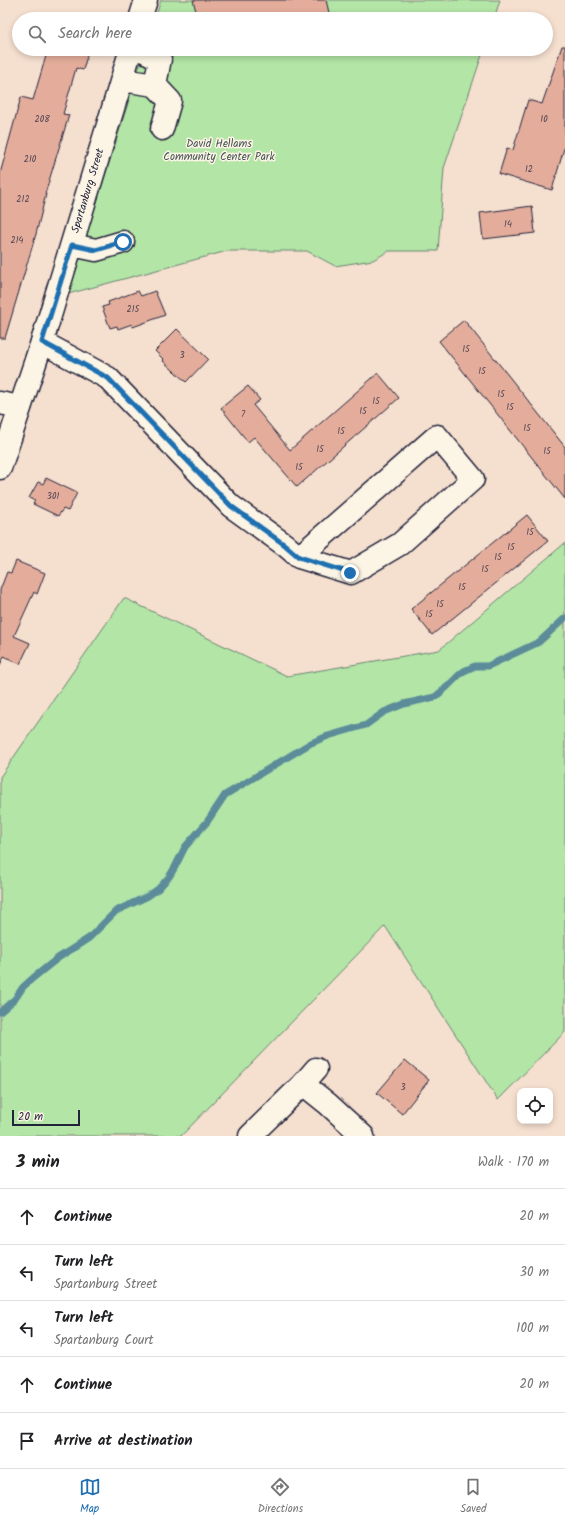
<!DOCTYPE html>
<html lang="en">
<head>
<meta charset="utf-8">
<style>
	:root { --surface:#fff; --page:#f6f6f6; --text:#202124; --muted:#757577; --line:#e0e0e0; --accent:#1f6fb2 }
	body { margin:0; font-family:Kalam,sans-serif; background:var(--page); color:var(--text) }
	.controls { position:absolute; right:12px; bottom:12px; display:grid; overflow:hidden; border-radius:8px; box-shadow:0 2px 6px #0003 }
	.controls button { width:36px; height:36px; display:grid; place-items:center; padding:0; border:0; border-bottom:1px solid var(--line); background:var(--surface); color:var(--text); font:20px sans-serif }
	.scale { position:absolute; left:12px; bottom:10px; width:68px; box-sizing:border-box; padding-left:4px; border:2px solid #22223b; border-top:0; font-size:11px; line-height:14px; white-space:nowrap; color:#22223b; -webkit-text-stroke:3px #fcf5e5; paint-order:stroke }
	.stop { position:absolute; width:12px; height:12px; margin:-9px; border:3px solid #1f6fb2; border-radius:50%; background:#fff }
	.stop.end { background:#1f6fb2; border-color:#fff; box-shadow:0 1px 4px #0008 }
	.list { margin:0; padding:0; list-style:none }
	h2 { display:flex; justify-content:space-between; align-items:center; height:52px; margin:0; padding:0 16px; font-size:17px }
	h2 small { font-size:13px; font-weight:400; color:var(--muted) }
	.list li { display:grid; grid-template-columns:26px 1fr auto; gap:12px; align-items:center; box-sizing:border-box; height:56px; padding:0 16px; border-top:1px solid var(--line) }
	.list b { display:block; font-size:15px; white-space:nowrap }
	.list p { margin:0; font-size:13px; white-space:nowrap; color:var(--muted) }
	.list em { font-size:13px; font-style:normal; color:var(--muted) }
	.icon { flex:none; width:22px; height:22px; fill:none; stroke:currentColor; stroke-width:2; stroke-linecap:round; stroke-linejoin:round }
	.map { position:relative; flex:none; width:565px; height:1136px; overflow:hidden }
	.search { position:absolute; background:var(--surface); box-shadow:0 2px 6px #0003; left:12px; right:12px; top:12px; height:44px; display:flex; align-items:center; gap:10px; box-sizing:border-box; padding:0 14px; border-radius:22px; color:var(--muted); font-size:15px }
	.sheet { height:332px; background:var(--surface) }
	nav { display:flex; justify-content:space-around; align-items:center; box-sizing:border-box; height:56px; border-top:1px solid var(--line); background:var(--surface); font-size:11px; color:var(--muted) }
	nav a { display:grid; justify-items:center; gap:2px }
	nav .on { color:var(--accent) }
	.map>svg:first-child { display:block }
	.green { fill:#b2e5a6; stroke:#6a8470 }
	.lines { fill:none; stroke-linecap:round; stroke-linejoin:round }
	.stream { stroke:#5b8c99; stroke-width:7 }
	.building { fill:#e4ad9b; stroke:#22223b }
	.minor-casing { stroke:#22223b; stroke-width:25 }
	.minor { stroke:#fcf5e5; stroke-width:22 }
	.route { stroke:#1f6fb2; stroke-width:5 }
	.labels { text-anchor:middle; dominant-baseline:central; stroke-width:3; stroke-linejoin:round; paint-order:stroke }
	.number-label { font-size:9px; fill:#524553 }
	.park-label { font-size:11px; fill:#465356; stroke:#fcf5e5 }
	.street-label { font-size:11px; fill:#22223b; stroke:#fcf5e5 }
</style>
</head>
<body>
<div class="map">
<svg width="565" height="1136" viewBox="0 0 565 1136">
	<rect width="100%" height="100%" fill="#f5dfcf"/>
	<filter id="ink" filterUnits="userSpaceOnUse"><feTurbulence type="fractalNoise" baseFrequency=".025" numOctaves="2"/><feDisplacementMap in="SourceGraphic" scale="8" xChannelSelector="R" yChannelSelector="G"/><feConvolveMatrix kernelMatrix="1 2 1 2 8 2 1 2 1" color-interpolation-filters="sRGB"/></filter>
	<g filter="url(#ink)">
		<g class="green">
			<path d="M161 0H500L494 19H155Z"/>
			<path d="M145 49H484L444 168 438 251H389L373 260 335 266 307 251H227L68 294Z"/>
			<path d="M565 543V1032L498 1100 385 926 181 1136H0V777L124 598 287 676 439 650Z"/>
		</g>
		<g class="lines">
			<path class="stream" d="M0 1012 15 999 23 987 33 978 58 958 89 938 116 911 148 896 158 889 169 877 175 867 185 847 207 822 225 795 311 743 328 736 366 725 384 712 404 704 435 697 447 687 459 675 464 671 475 666H488L539 642 565 618"/>
		</g>
		<g class="building">
			<path d="M193 0H326L330 17 324 19H198Z"/>
			<path d="M562 46H565V145L552 190 499 174 507 148 513 150 528 100 542 104Z"/>
			<path d="M48 49H89L83 70 76 68 63 114 69 115 45 194H46L36 234 5 338H0V174L21 97 33 100Z"/>
			<path d="M532 206 535 233 483 239 480 213Z"/>
			<path d="M138 291 141 296 155 291 165 315 133 327 132 324 118 329 117 326 110 328 102 307 109 305 108 302Z"/>
			<path d="M464 320 565 447V499L439 341Z"/>
			<path d="M177 329 208 359 186 382 163 361 164 360 155 351Z"/>
			<path d="M378 373 399 398 297 487 254 437 248 442 221 408 248 386 260 400 253 405 290 450Z"/>
			<path d="M46 478 77 493 68 511 63 509 58 516 33 504 35 501 29 498 38 482 43 484Z"/>
			<path d="M527 515 548 541 432 635 411 609Z"/>
			<path d="M16 561 45 573 37 594 34 592 14 636 30 643 20 664 4 656 0 665V590L7 572 11 573Z"/>
			<path d="M405 1060 429 1080 402 1114 377 1093Z"/>
		</g>
		<g class="lines">
			<defs>
				<g id="minor">
					<path d="M140 19 146 0"/>
					<path d="M132 49 144 51 160 59 155 85"/>
					<path d="M122 80 155 85 170 101 162 129"/>
					<path d="M72 245 96 250 123 242"/>
					<path d="M42 342 108 378 231 506 285 545 299 557 351 573 400 544 473 479 437 436 299 557"/>
					<path d="M0 403 20 407"/>
					<path id="s1" d="M0 468 42 342 131 49"/>
					<path d="M303 1084 328 1104 363 1136"/>
					<path d="M250 1136 303 1084 316 1069"/>
				</g>
			</defs>
			<use href="#minor" class="minor-casing"/>
			<use href="#minor" class="minor"/>
		</g>
	</g>
	<g class="lines" filter="url(#ink)">
		<path class="route" d="M123 242 96 250 72 245 42 342 108 378 231 506 285 545 299 557 350 573"/>
	</g>
	<g class="labels">
		<g class="number-label">
			<text x="42" y="119">208</text>
			<text x="544" y="119">10</text>
			<text x="30" y="159">210</text>
			<text x="529" y="169">12</text>
			<text x="23" y="199">212</text>
			<text x="508" y="224">14</text>
			<text x="17" y="240">214</text>
			<text x="133" y="309">215</text>
			<text x="466" y="349">15</text>
			<text x="182" y="355">3</text>
			<text x="482" y="371">15</text>
			<text x="501" y="394">15</text>
			<text x="376" y="401">15</text>
			<text x="510" y="407">15</text>
			<text x="363" y="411">15</text>
			<text x="243" y="414">7</text>
			<text x="527" y="428">15</text>
			<text x="341" y="431">15</text>
			<text x="320" y="449">15</text>
			<text x="547" y="451">15</text>
			<text x="299" y="467">15</text>
			<text x="53" y="496">301</text>
			<text x="530" y="532">15</text>
			<text x="511" y="547">15</text>
			<text x="498" y="557">15</text>
			<text x="485" y="569">15</text>
			<text x="462" y="587">15</text>
			<text x="440" y="604">15</text>
			<text x="429" y="614">15</text>
			<text x="403" y="1087">3</text>
		</g>
		<g class="park-label">
			<text x="219" y="144">David Hellams<tspan x="219" dy="13">Community Center Park</tspan></text>
		</g>
		<g class="street-label">
			<text stroke="none"><textPath href="#s1" startOffset="291">Spartanburg Street</textPath></text>
		</g>
	</g>
</svg>
<div class="controls">
<button><svg class="icon" aria-label="locate" viewBox="0 0 24 24"><circle cx="12" cy="12" r="6"/><path d="M12 2v4M12 18v4M2 12h4M18 12h4"/></svg></button>
</div>
<div class="scale">20 m</div>
<div class="stop" style="left:123px;top:242px"></div>
<div class="stop end" style="left:350px;top:573px"></div>
<div class="search"><svg class="icon" aria-label="search" viewBox="0 0 24 24"><circle cx="10" cy="10" r="6"/><path d="M15 15l6 6"/></svg>Search here</div>
</div>
<section class="sheet">
<h2>3 min<small>Walk · 170 m</small></h2>
<ul class="list">
<li><svg class="icon" aria-label="ahead" viewBox="0 0 24 24"><path d="M12 20V5M6 11l6-6 6 6"/></svg><div><b>Continue</b></div><em>20 m</em></li>
<li><svg class="icon" aria-label="left" viewBox="0 0 24 24"><path d="M17 20v-9H6M10 6l-5 5 5 5"/></svg><div><b>Turn left</b><p>Spartanburg Street</p></div><em>30 m</em></li>
<li><svg class="icon" aria-label="left" viewBox="0 0 24 24"><path d="M17 20v-9H6M10 6l-5 5 5 5"/></svg><div><b>Turn left</b><p>Spartanburg Court</p></div><em>100 m</em></li>
<li><svg class="icon" aria-label="ahead" viewBox="0 0 24 24"><path d="M12 20V5M6 11l6-6 6 6"/></svg><div><b>Continue</b></div><em>20 m</em></li>
<li><svg class="icon" aria-label="arrive" viewBox="0 0 24 24"><path d="M6 21V4h12l-3 4 3 4H6"/></svg><div><b>Arrive at destination</b></div></li>
</ul>
</section>
<nav>
<a class="on"><svg class="icon" aria-label="map" viewBox="0 0 24 24"><path d="M3 6l6-2 6 2 6-2v14l-6 2-6-2-6 2zM9 4v14M15 6v14"/></svg>Map</a>
<a><svg class="icon" aria-label="directions" viewBox="0 0 24 24"><path d="M12 3l9 9-9 9-9-9zM9 14v-3h6M13 9l2 2-2 2"/></svg>Directions</a>
<a><svg class="icon" aria-label="saved" viewBox="0 0 24 24"><path d="M7 4h10v16l-5-4-5 4z"/></svg>Saved</a>
</nav>
</body>
</html>
